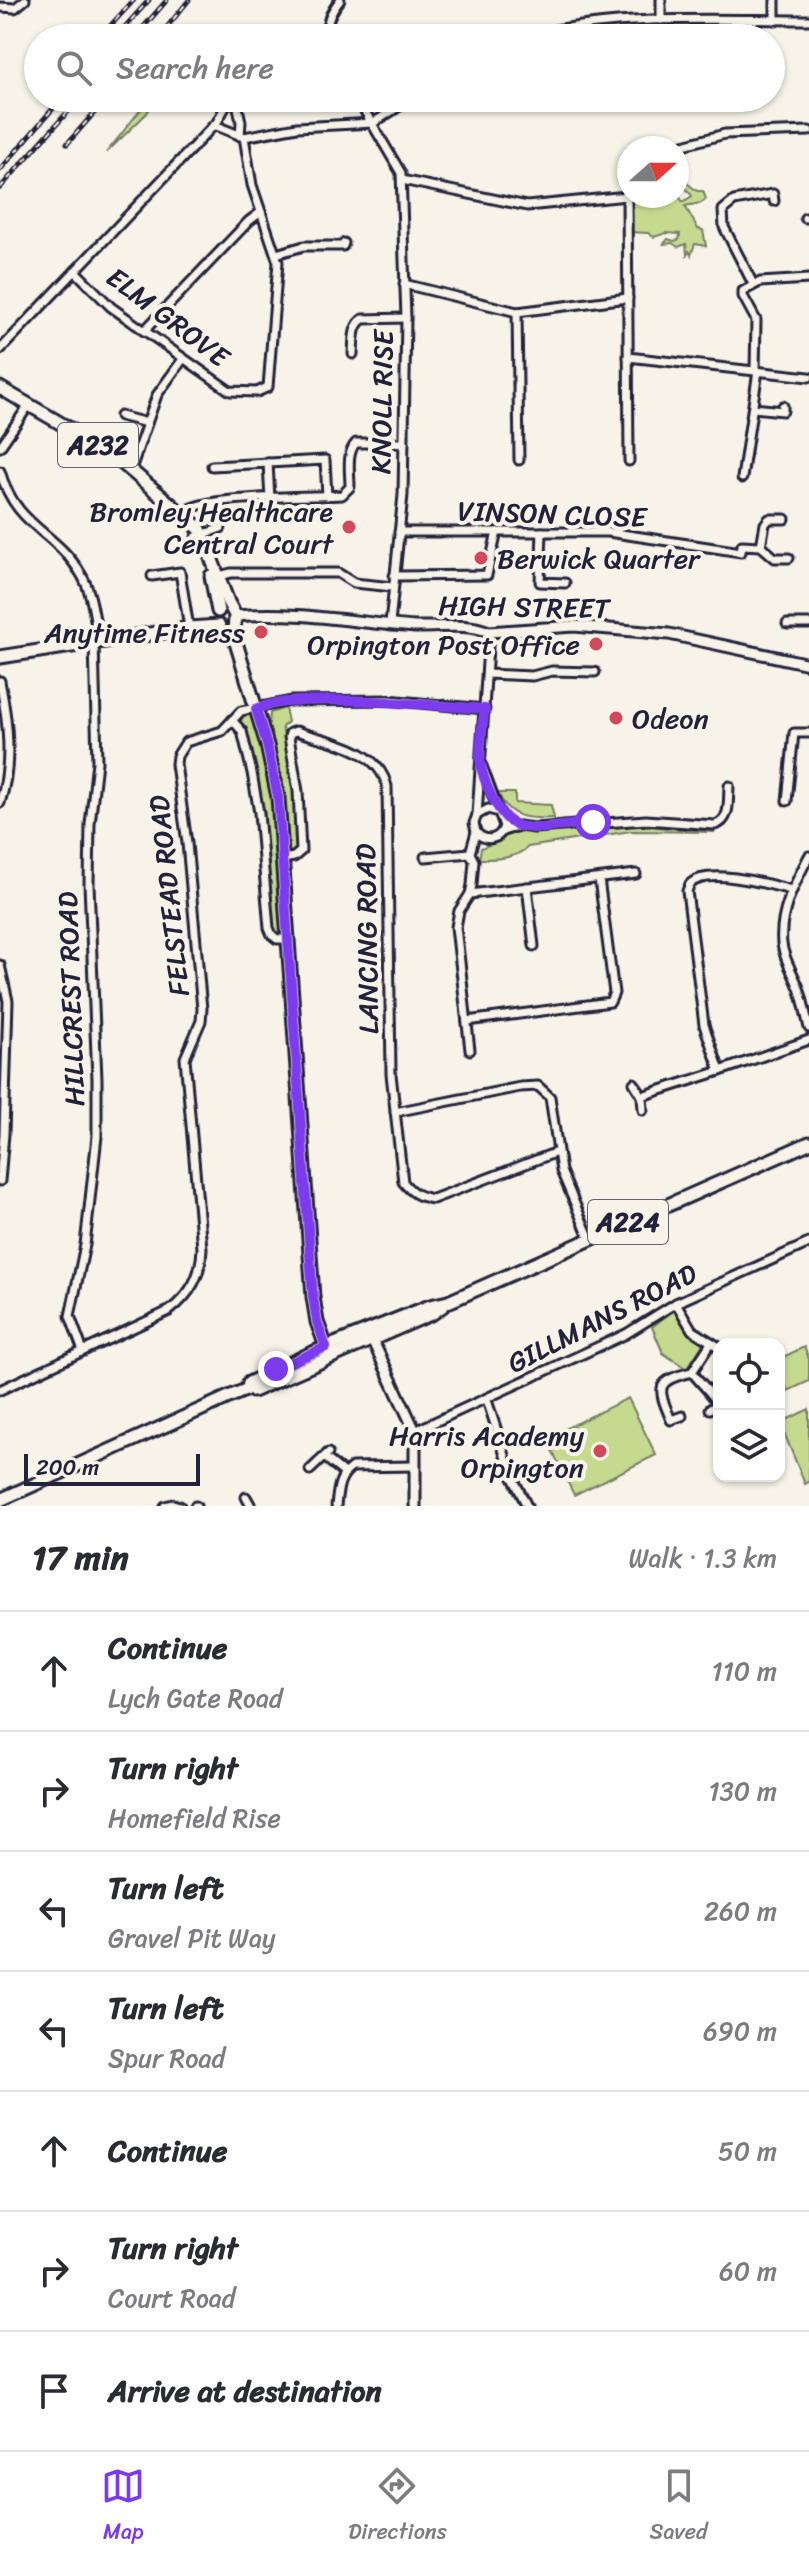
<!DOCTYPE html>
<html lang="en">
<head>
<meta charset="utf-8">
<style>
	:root { --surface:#fff; --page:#f2f2f3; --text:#2b2b33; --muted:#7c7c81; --line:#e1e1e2; --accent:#7c3aed }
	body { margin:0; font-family:Sriracha,sans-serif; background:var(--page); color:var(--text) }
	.controls { position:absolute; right:24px; bottom:24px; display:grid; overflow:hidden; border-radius:16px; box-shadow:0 2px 6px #0004 }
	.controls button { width:72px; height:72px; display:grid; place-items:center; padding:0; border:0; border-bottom:2px solid var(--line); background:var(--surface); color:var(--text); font:40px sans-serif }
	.compass { position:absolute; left:617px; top:136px; width:72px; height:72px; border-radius:50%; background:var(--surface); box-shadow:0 2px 6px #0004; rotate:69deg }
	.scale { position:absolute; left:24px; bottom:20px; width:176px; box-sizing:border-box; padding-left:8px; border:4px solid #22223b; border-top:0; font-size:22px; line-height:28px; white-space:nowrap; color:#22223b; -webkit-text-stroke:6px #f7f3e8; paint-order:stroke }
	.stop { position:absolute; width:24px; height:24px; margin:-18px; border:6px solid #7c3aed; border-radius:50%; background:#fff }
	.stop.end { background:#7c3aed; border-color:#fff; box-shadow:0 2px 8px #0008 }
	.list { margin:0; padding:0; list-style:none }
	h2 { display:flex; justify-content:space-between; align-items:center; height:104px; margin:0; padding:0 32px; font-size:34px }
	h2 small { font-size:26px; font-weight:400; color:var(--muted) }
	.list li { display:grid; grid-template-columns:52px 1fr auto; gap:24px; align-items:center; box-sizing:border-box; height:120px; padding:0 32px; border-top:2px solid var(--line) }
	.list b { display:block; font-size:30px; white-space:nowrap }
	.list p { margin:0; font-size:26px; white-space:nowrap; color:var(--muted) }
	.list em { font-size:26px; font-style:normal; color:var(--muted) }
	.icon { flex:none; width:44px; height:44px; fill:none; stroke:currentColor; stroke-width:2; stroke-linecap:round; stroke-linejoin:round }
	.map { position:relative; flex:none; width:809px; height:1506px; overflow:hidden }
	.search { position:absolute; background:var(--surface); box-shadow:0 2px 6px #0004; left:24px; right:24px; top:24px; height:88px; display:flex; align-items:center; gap:20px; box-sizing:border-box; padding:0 28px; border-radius:44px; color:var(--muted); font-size:30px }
	.sheet { height:944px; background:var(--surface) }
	nav { display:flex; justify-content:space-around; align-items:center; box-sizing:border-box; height:112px; border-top:2px solid var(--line); background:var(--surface); font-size:22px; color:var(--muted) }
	nav a { display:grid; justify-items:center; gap:4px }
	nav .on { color:var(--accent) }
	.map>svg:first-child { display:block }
	.green { fill:#c5da8f; stroke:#747e65; stroke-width:2 }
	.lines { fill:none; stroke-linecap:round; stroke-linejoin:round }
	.street-casing { stroke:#22223b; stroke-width:13 }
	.secondary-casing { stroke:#22223b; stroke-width:15 }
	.primary-casing { stroke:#22223b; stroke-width:17 }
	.street { stroke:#f7f3e8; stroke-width:7 }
	.secondary { stroke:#f7f3e8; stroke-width:9 }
	.primary { stroke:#f7f3e8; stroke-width:11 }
	.rail-casing { stroke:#22223b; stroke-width:5 }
	.rail { stroke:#f7f3e8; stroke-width:2; stroke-dasharray:6; stroke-linecap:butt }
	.route { stroke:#7c3aed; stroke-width:10 }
	.poi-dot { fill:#d1495b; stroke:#f7f3e8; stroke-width:3 }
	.labels { text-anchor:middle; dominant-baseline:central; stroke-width:8; stroke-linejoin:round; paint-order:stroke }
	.shield { fill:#f7f3e8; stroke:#62616f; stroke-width:2 }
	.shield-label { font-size:26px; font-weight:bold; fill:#22223b }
	.street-label { font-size:28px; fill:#22223b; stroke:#f7f3e8 }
	.poi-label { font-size:28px; fill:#22223b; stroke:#f7f3e8; text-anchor:end }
</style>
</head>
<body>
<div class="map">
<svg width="809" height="1506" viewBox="0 0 809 1506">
	<rect width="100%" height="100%" fill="#f7f3e8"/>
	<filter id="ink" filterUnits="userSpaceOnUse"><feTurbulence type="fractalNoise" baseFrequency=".0125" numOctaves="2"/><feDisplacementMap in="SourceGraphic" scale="16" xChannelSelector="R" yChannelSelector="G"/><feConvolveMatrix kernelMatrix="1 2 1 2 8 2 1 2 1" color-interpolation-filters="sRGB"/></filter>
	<g filter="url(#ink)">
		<g class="green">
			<path d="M150 98H158L145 115 106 153Z"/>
			<path d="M687 183 697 191H703L706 199 701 203 685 206 698 229 703 230 706 246 695 244 691 255 689 251 687 255 686 244 678 247 672 243 664 244 668 239 674 241 679 240 680 234 666 233 654 237 648 233 630 232 631 196H677V193L683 202 692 196 684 186Z"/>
			<path d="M285 708 288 722 282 727 295 795 298 849 296 853 287 855 265 725 269 723 270 713Z"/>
			<path d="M251 714 255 716 274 797 284 928 280 933 273 930 254 770 241 722 243 715Z"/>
			<path d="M498 793H515V803L551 805 554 818C528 819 509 819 498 793Z"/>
			<path d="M634 825 715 832 631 831 528 847C515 859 497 859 479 859L481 848 502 840 512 830 536 832Z"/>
			<path d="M674 1310 685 1328 704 1342 687 1369 663 1353 652 1327Z"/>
			<path d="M804 1347 809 1359V1381L788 1391 779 1372V1359Z"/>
			<path d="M628 1398 656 1455 574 1495 546 1438Z"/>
			<path d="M809 1409V1482L805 1484 780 1423Z"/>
		</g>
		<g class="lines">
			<defs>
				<g id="street">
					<path d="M661 0V20"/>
					<path d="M775 0V20"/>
					<path d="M0 7 15 8 25 0"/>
					<path d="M328 38C325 22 331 12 340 0"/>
					<path d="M518 38C615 13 710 20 809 20"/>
					<path d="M236 98 241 122 240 136"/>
					<path d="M357 98 401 173 406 318 403 495 390 624"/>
					<path d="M216 124 230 98"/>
					<path d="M672 148 725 134 809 131"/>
					<path d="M402 180 527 206 627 196 629 189"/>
					<path d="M627 196 629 461"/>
					<path d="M805 218H809"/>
					<path d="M276 254 304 246H343L344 243"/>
					<path d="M75 271 111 307 230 391 257 392 268 387 278 262 252 185 244 137"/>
					<path d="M404 284 517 312 628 298"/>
					<path d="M753 284 724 227 723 210 734 201 773 194 774 201"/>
					<path d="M517 312 519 460"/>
					<path d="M144 331 249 221 261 212"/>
					<path d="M0 350 214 125 244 137 297 127 373 123 412 98"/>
					<path d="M353 354C354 342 352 326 363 319L406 318"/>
					<path d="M628 357 809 377"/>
					<path d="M755 371 756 320 743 296V291L760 282 809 279"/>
					<path d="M753 408 783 411V406"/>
					<path d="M120 416 147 423"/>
					<path d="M0 447 29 405"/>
					<path d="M268 463 270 499"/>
					<path d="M212 466 325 460 327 496"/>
					<path d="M131 469 157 395 183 359"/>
					<path d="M0 471C16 528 55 530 81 574 93 594 94 619 99 641"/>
					<path d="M742 478 758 371"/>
					<path d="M183 513C200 495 312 497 342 495L350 487C350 473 346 453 356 443H404"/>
					<path d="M399 532H608L741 552 742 545 761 546 775 558H789"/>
					<path d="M542 532 540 582 565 583"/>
					<path d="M196 537 221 528"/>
					<path d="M761 546 765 524 769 519H785"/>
					<path d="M152 576 180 572 189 628"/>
					<path d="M219 576 231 573H338L354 583 393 587"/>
					<path d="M394 576 487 575 497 532"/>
					<path d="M787 624H809"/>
					<path d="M487 674 532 676 552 671 595 672"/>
					<path d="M0 681C8 722 13 763 0 803"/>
					<path d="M232 720 242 731 252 773 259 813 269 928 272 935 277 939H288"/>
					<path d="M787 801 794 733H809"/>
					<path d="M477 815 488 809 499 812"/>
					<path d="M503 831 519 826 534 828 646 820 715 825C731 821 728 800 729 786"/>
					<path d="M476 832C486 843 500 840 504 826L482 766"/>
					<path d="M809 856C795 883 779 912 782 944 784 961 795 975 800 991 804 1003 806 1016 809 1028"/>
					<path d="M425 857 470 853"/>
					<path d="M283 859 294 857 301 851 298 791 289 737 290 733 296 731C329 742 377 747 387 786L391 1074 403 1182C412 1193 419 1197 433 1199L557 1152"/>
					<path d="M527 887 534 946"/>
					<path d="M791 890C768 884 708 867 690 884L687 891 704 1025 720 1071 809 1040"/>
					<path d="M470 894 636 874"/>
					<path d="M0 965 8 1001 4 1134 0 1181"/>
					<path d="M467 1021 610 1002 614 993 599 879"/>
					<path d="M470 1050 456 927 459 911 470 894 472 885 474 861 470 853 476 832 474 823 477 815 489 632"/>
					<path d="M634 1083 642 1096"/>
					<path d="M643 1110 642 1096 720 1071"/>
					<path d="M395 1112 520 1087 538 1086 550 1097 561 1171 590 1239"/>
					<path d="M676 1303 692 1330 719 1347"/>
					<path d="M83 1351 70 1316 85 1245 97 1136V1079L89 884 90 824 97 762 94 642"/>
					<path d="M692 1372C701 1384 711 1392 719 1405L710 1409"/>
					<path d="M0 1390 169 1311C191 1294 201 1276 202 1248L185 1058 201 1021 202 1009 187 843 176 764 177 756 186 742 222 731 241 711 291 701 388 700 485 709"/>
					<path d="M487 1400 511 1474 527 1506"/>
					<path d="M682 1416 671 1420C657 1387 655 1381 692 1372L711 1343"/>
					<path d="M415 1431 626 1334 676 1303 809 1243"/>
					<path d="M324 1457 344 1473"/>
					<path d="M310 1470 328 1453"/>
					<path d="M246 1497 251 1506"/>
					<path d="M165 1506 173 1504 180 1506"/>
					<path d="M195 1506H196"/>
					<path d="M336 1506C338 1490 338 1477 352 1467L415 1466"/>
				</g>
				<g id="secondary">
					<path d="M236 616C296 610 356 623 415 627 439 628 467 622 489 632L574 626 669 634 809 664"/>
					<path d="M370 1335 415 1431V1506"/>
				</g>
				<g id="primary">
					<path d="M0 388 108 451 200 529 228 602 235 615 234 636 267 745 278 797 313 1297 317 1322 330 1357"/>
					<path d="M211 576 218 611"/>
					<path d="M0 657 189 628 219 626"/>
					<path d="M248 1389 249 1383 312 1353 430 1306 448 1302 809 1143"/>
					<path d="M0 1500 231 1396 248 1389 253 1391 433 1313 444 1305"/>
				</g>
			</defs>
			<use href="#street" class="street-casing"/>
			<use href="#secondary" class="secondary-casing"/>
			<use href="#primary" class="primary-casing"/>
			<use href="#street" class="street"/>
			<use href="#secondary" class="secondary"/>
			<use href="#primary" class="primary"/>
			<defs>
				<g id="rail">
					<path d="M99 38 134 0"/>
					<path d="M115 38 149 0"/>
					<path d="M134 38 167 0"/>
					<path d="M158 38 189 0"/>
					<path d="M67 144 107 98"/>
					<path d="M0 170 62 98"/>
					<path d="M0 188 80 98"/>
				</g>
			</defs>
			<use href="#rail" class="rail-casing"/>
			<use href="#rail" class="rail"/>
		</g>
	</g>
	<g class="lines" filter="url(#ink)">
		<path class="route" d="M276 1369 326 1347 317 1322 313 1297 278 797 267 745 256 709C280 700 304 701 329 700 382 700 433 706 485 709 482 725 480 743 480 759 482 779 498 820 519 826 541 832 571 824 593 822"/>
	</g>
	<g class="poi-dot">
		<circle cx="349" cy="527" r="8"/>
		<circle cx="481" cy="558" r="8"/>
		<circle cx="261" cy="632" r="8"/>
		<circle cx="596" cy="644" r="8"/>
		<circle cx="616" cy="718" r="8"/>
		<circle cx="600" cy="1451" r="8"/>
	</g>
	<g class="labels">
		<g class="shield">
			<rect x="58" y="423" width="80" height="44" rx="6"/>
			<rect x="588" y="1200" width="80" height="44" rx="6"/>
		</g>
		<g class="shield-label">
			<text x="98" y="445">A232</text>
			<text x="628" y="1222">A224</text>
		</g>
		<g class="street-label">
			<text transform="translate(168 317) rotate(37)">ELM GROVE</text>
			<text transform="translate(382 402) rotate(-89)">KNOLL RISE</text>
			<text transform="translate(552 514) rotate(2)">VINSON CLOSE</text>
			<text transform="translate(524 607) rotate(1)">HIGH STREET</text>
			<text transform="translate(169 896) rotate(-96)">FELSTEAD ROAD</text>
			<text transform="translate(367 939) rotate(-91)">LANCING ROAD</text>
			<text transform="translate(71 999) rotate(-92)">HILLCREST ROAD</text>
			<text transform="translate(602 1318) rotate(-27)">GILLMANS ROAD</text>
		</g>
		<g class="poi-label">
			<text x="333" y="511">Bromley Healthcare<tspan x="333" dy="32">Central Court</tspan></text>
			<text x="497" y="558" text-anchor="start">Berwick Quarter</text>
			<text x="245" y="632">Anytime Fitness</text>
			<text x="580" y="644">Orpington Post Office</text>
			<text x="632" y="718" text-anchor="start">Odeon</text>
			<text x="584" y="1435">Harris Academy<tspan x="584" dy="32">Orpington</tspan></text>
		</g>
	</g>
</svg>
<div class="controls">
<button><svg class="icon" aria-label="locate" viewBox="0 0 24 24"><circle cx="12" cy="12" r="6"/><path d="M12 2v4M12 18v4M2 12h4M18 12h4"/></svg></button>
<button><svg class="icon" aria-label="layers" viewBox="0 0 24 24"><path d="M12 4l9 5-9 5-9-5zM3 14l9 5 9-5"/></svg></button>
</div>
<svg class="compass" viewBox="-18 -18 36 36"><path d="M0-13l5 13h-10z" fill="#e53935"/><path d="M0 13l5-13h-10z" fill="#7c7c81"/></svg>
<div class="scale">200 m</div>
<div class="stop" style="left:593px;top:822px"></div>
<div class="stop end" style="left:276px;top:1369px"></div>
<div class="search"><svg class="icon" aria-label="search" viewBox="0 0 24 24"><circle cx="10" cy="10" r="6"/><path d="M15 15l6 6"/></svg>Search here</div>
</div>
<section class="sheet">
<h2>17 min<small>Walk · 1.3 km</small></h2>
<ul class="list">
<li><svg class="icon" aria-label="ahead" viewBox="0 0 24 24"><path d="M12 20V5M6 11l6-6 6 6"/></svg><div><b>Continue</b><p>Lych Gate Road</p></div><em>110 m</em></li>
<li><svg class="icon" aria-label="right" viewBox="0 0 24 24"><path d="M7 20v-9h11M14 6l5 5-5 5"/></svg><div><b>Turn right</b><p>Homefield Rise</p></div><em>130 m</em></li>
<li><svg class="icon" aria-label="left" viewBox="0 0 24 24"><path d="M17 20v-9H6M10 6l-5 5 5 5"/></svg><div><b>Turn left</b><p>Gravel Pit Way</p></div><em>260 m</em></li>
<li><svg class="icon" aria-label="left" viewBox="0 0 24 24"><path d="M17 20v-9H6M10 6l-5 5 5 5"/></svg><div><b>Turn left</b><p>Spur Road</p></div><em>690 m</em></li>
<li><svg class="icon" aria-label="ahead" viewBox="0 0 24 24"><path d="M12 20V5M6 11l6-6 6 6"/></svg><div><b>Continue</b></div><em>50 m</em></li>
<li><svg class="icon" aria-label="right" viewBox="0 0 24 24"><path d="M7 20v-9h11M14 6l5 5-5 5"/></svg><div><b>Turn right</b><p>Court Road</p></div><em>60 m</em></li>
<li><svg class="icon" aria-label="arrive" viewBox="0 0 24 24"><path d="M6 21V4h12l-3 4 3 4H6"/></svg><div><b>Arrive at destination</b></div></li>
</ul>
</section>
<nav>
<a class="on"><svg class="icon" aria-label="map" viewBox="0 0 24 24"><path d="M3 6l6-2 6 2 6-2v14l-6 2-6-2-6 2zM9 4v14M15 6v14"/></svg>Map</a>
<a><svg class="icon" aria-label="directions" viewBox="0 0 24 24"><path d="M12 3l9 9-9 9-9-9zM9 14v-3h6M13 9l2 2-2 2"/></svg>Directions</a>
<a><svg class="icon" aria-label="saved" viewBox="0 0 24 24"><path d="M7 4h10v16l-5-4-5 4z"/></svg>Saved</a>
</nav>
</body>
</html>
